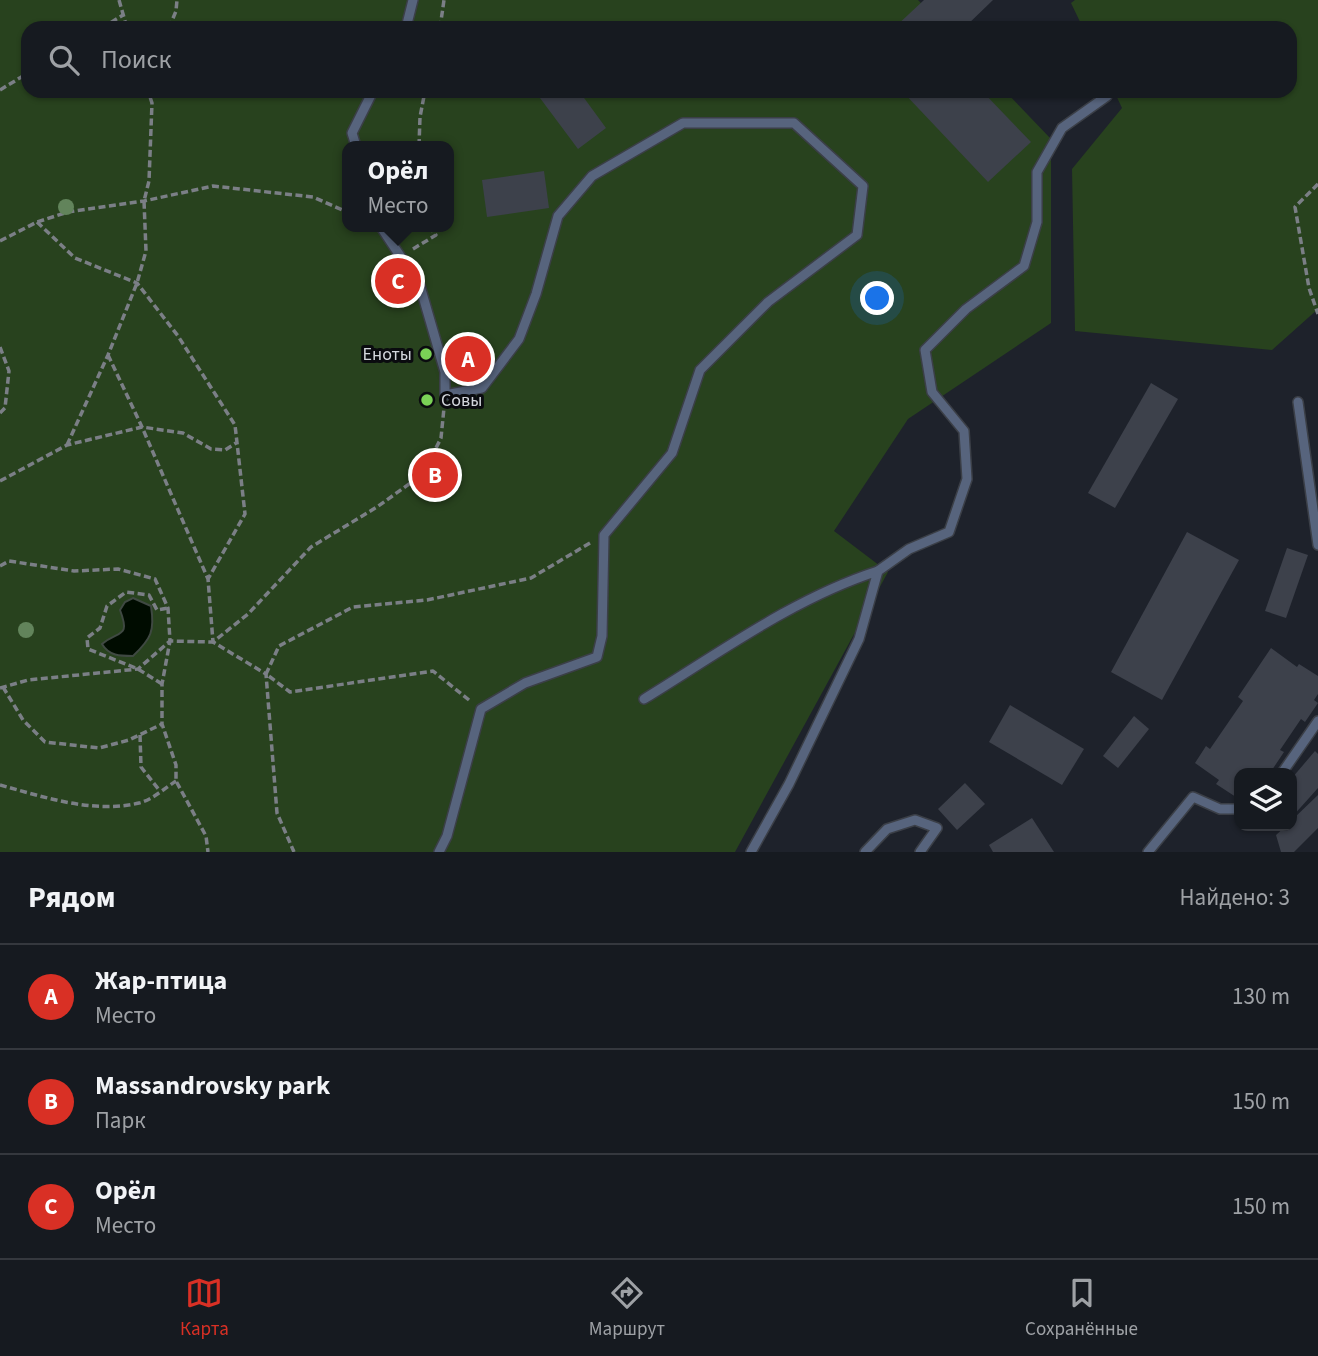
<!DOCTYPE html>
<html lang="ru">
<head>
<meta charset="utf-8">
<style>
	:root { --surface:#161a20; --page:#1f2329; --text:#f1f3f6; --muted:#9ea1a5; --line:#35383e; --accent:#d93025 }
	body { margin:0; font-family:"Source Sans 3",sans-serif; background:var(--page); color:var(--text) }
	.controls { position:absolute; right:21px; bottom:21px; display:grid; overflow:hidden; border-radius:14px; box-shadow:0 2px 5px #0004 }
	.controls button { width:63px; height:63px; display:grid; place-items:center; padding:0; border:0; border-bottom:2px solid var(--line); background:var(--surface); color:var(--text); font:35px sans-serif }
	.you { position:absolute; left:878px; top:299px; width:24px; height:24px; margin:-18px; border:5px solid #fff; border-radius:50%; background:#1a73e8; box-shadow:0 0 0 10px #1a73e833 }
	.badge { display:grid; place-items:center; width:46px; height:46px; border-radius:50%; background:var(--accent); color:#fff; font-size:23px; font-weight:700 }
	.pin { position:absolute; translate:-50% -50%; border:4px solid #fff; box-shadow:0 2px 7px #0006 }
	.popup { position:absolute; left:342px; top:141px; width:112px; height:91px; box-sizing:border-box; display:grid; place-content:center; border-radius:14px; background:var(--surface); filter:drop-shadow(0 2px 5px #0005); font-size:23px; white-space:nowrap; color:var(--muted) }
	.popup b { font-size:26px; color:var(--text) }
	.popup::after { content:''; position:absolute; left:50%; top:100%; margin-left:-14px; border:14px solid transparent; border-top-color:var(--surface) }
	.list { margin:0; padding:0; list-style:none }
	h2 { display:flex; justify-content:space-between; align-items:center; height:91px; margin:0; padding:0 28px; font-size:30px }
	h2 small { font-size:23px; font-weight:400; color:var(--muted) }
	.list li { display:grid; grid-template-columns:46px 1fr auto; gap:21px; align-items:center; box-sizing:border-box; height:105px; padding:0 28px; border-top:2px solid var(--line) }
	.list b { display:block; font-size:26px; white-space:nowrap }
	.list p { margin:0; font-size:23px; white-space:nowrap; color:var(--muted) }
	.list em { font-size:23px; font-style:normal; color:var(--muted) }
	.icon { flex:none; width:38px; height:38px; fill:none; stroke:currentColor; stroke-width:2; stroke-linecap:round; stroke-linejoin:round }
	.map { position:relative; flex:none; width:1318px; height:852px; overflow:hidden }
	.search { position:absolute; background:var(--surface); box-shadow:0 2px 5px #0004; left:21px; right:21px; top:21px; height:77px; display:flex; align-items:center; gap:18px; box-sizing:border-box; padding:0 24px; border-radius:21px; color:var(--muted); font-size:26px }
	.sheet { height:406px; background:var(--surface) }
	nav { display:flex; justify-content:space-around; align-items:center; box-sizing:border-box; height:98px; border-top:2px solid var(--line); background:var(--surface); font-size:19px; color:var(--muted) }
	nav a { display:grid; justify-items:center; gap:4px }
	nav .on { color:var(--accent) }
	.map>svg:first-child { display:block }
	.green { fill:#28421e; fill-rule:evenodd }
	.water { fill:#000c00; stroke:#3f4942; stroke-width:2 }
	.building { fill:#3d414b }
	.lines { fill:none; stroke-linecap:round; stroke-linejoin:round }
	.lane-casing { stroke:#3b3f47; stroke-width:12 }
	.path { stroke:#7b7f86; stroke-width:3.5; stroke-dasharray:7 3.5; stroke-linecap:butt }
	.lane { stroke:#57647d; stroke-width:9 }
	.tree { fill:#62845b }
	.poi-dot { fill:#7ad156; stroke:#0a0b0f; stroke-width:2.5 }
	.labels { text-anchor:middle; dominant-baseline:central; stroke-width:6; stroke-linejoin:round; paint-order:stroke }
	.poi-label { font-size:18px; fill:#d3d6dc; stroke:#0a0b0f; text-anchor:end }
</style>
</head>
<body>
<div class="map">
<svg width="1318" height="852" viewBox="0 0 1318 852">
	<rect width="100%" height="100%" fill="#1e222b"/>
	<g class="green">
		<path d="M0 0H918L945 28H28V91H1005L1051 139V323L908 419 834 531 888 572 735 852H0ZM347 146H449V227H347Z"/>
		<path d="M1075 0H1318V309L1272 350 1075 331 1072 169 1122 108 1114 91H1290V28H1083L1071 3Z"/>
	</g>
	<path class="water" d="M133 598 151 606C155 631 151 639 133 656 120 656 109 656 102 644 118 630 131 639 120 610L125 602Z"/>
	<g class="building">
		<path d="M924 0H993L964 28H894Z"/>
		<path d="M550 91H579L606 128 578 149 540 98Z"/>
		<path d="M902 91H982L1031 142 988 182Z"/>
		<path d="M544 171 549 208 487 217 482 180Z"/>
		<path d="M1151 383 1178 399 1115 508 1088 493Z"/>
		<path d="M1187 532 1239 560 1162 700 1111 672Z"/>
		<path d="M1287 548 1308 555 1286 618 1265 611Z"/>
		<path d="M1271 648 1297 667 1299 664 1318 676V694L1314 700 1318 703 1305 722 1301 719 1280 750 1284 752 1270 773H1239V799L1216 784 1219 780 1195 763 1206 746 1210 749 1243 701 1238 697Z"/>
		<path d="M1010 705 1084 749 1062 785 989 742Z"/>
		<path d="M1134 716 1149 729 1118 768 1103 756Z"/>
		<path d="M1315 751 1318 754V788L1292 817V778Z"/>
		<path d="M965 783 985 804 957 830 938 809Z"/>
		<path d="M1318 795V828L1294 852H1281L1276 835 1286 826H1292V820Z"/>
		<path d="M1032 818 1054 852H993L989 845Z"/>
	</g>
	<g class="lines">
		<defs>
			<g id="lane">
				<path d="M406 28 413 0"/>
				<path d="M356 146 352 133 373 91"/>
				<path d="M381 227 420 286 445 372V395L482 388 519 339 536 294 558 216 592 176 683 123H794L863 186 857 235 768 302 700 370 672 453 604 535 602 636 597 657 525 683 481 709 447 836 439 852"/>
				<path d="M1298 402 1318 545"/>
				<path d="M878 571 909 549 949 532 967 479 964 431 932 392 925 350 966 309 1024 266 1037 222V172L1062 128 1107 96"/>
				<path d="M644 699C719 653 794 598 878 571L859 639 789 784 751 852"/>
				<path d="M1282 773 1318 721"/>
				<path d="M865 852 887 829 915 820 937 828 920 852"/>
				<path d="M1148 852 1193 797 1220 809H1239"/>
			</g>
		</defs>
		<use href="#lane" class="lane-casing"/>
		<g class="path">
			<path d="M119 0 127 28"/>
			<path d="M102 28 123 15"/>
			<path d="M169 28 176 11 177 0"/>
			<path d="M440 28 444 0"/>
			<path d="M0 90 28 73"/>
			<path d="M419 146 420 117 425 91"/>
			<path d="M1318 184 1295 207 1309 288 1318 314"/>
			<path d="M37 222 75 258 137 283 178 336 235 425 245 514 208 579"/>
			<path d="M0 241 37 222 68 212 144 201 213 186 313 197 347 212"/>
			<path d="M413 249 436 235 430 227"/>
			<path d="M0 347 9 371 5 408 0 413"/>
			<path d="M108 355 142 427 208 579 213 642 266 674 277 813 294 852"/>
			<path d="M67 445 108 355 137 283 146 251 144 201 149 181 152 103 148 91"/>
			<path d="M0 481 67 445 142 427 183 433 211 449 225 450 236 443"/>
			<path d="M0 566 9 561 74 571 118 569 155 579 168 608 170 641 162 684V724L176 765V781L206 836 208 852"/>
			<path d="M162 684 138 669 88 649 87 638 100 628 107 606 126 592 149 595 157 610 168 608"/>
			<path d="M3 687 23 720 45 742 99 748 129 740 162 724"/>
			<path d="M0 688 28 680 138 669 170 641 213 642 248 614 311 547 377 507 423 474 441 438 444 408"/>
			<path d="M469 700 433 671 290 692 266 674 279 646 353 607 427 600 531 578 590 543"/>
			<path d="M140 735 141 767 160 791"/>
			<path d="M0 785C44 797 93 814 139 803 152 800 165 788 176 781"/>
		</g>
		<use href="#lane" class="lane"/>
	</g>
	<g class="tree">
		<circle cx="66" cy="207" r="8"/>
		<circle cx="26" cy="630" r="8"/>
	</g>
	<g class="poi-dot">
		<circle cx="426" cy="354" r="7"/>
		<circle cx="427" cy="400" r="7"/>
	</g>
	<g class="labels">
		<g class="poi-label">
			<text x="412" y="354">Еноты</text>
			<text x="441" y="400" text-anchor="start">Совы</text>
		</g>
	</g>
</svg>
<div class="controls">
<button><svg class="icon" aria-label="layers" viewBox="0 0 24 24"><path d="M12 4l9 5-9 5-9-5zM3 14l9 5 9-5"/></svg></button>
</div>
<div class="you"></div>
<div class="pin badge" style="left:468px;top:359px">A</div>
<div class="pin badge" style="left:435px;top:475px">B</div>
<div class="pin badge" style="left:398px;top:281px">C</div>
<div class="popup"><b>Орёл</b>Место</div>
<div class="search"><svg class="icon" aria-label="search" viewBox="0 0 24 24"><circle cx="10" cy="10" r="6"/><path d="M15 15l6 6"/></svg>Поиск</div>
</div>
<section class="sheet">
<h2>Рядом<small>Найдено: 3</small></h2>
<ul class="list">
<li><span class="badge">A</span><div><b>Жар-птица</b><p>Место</p></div><em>130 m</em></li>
<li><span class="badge">B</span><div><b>Massandrovsky park</b><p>Парк</p></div><em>150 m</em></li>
<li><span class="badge">C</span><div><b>Орёл</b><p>Место</p></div><em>150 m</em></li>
</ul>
</section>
<nav>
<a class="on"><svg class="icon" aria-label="map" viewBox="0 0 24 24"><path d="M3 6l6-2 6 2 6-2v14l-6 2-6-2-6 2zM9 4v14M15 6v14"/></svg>Карта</a>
<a><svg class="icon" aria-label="directions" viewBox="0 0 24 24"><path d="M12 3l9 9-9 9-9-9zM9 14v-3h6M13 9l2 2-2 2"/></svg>Маршрут</a>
<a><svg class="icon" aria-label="saved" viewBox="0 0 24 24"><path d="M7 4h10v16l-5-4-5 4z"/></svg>Сохранённые</a>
</nav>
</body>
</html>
